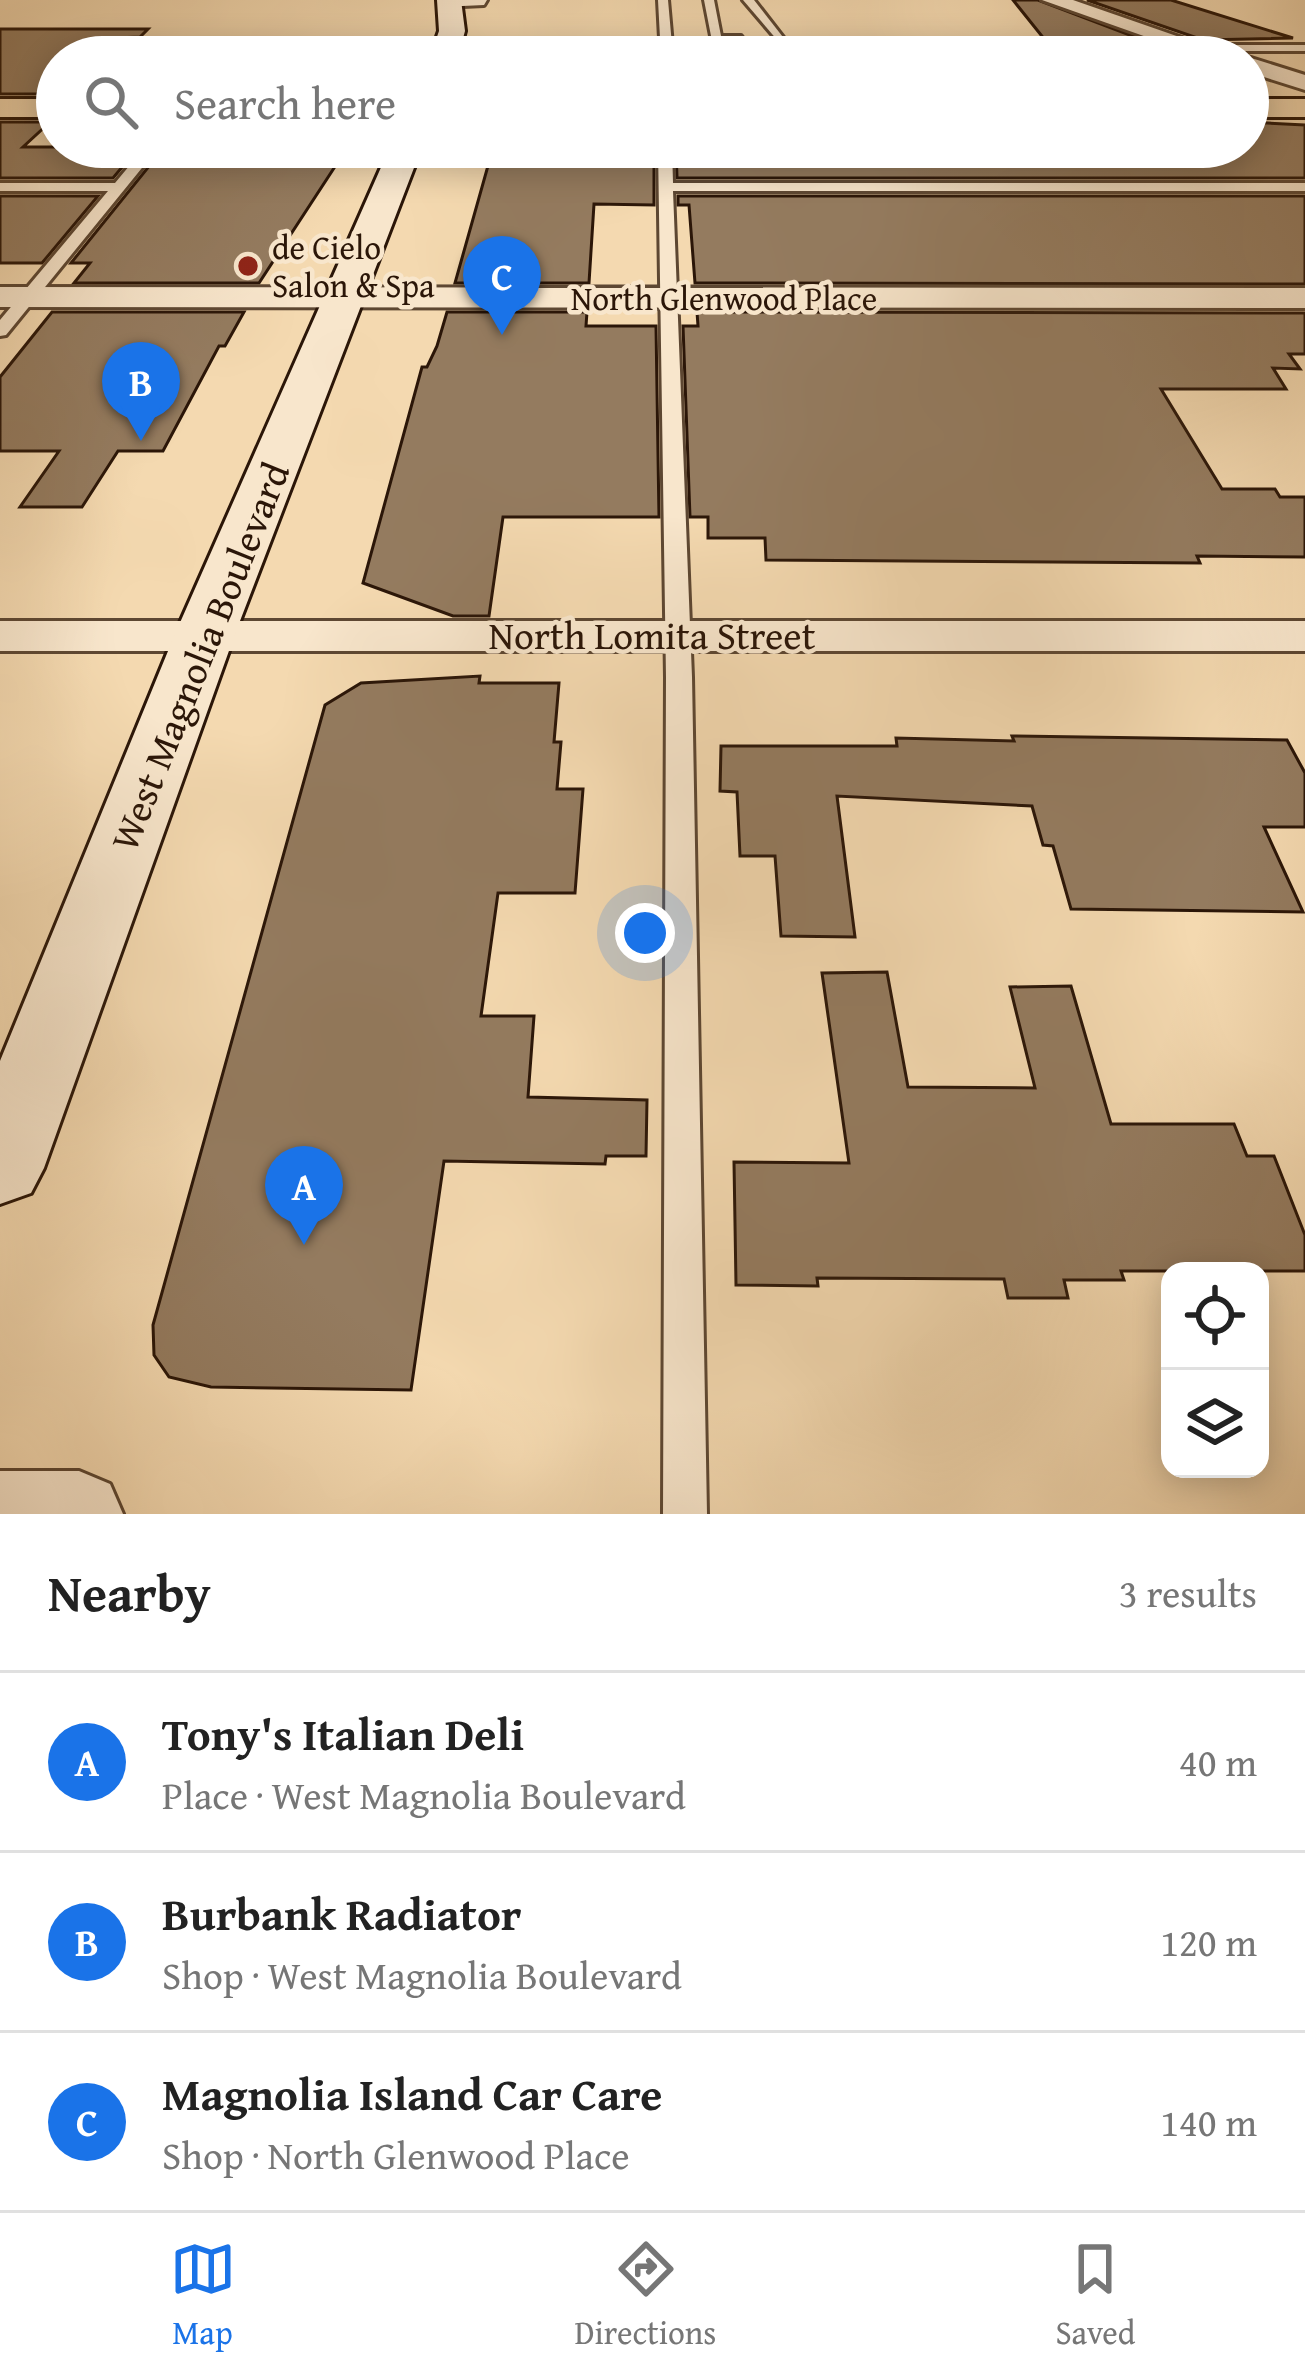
<!DOCTYPE html>
<html lang="en">
<head>
<meta charset="utf-8">
<style>
	:root { --surface:#fff; --page:#f6f6f6; --text:#222; --muted:#767676; --line:#e0e0e0; --accent:#1a73e8 }
	body { margin:0; font-family:"Gentium Book Plus",serif; background:var(--page); color:var(--text) }
	.controls { position:absolute; right:36px; bottom:36px; display:grid; overflow:hidden; border-radius:24px; box-shadow:0 6px 30px #0003 }
	.controls button { width:108px; height:108px; display:grid; place-items:center; padding:0; border:0; border-bottom:3px solid var(--line); background:var(--surface); color:var(--text); font:60px sans-serif }
	.you { position:absolute; left:645px; top:933px; width:42px; height:42px; margin:-30px; border:9px solid #fff; border-radius:50%; background:#1a73e8; box-shadow:0 0 0 18px #1a73e833 }
	.badge { display:grid; place-items:center; width:78px; height:78px; border-radius:50%; background:var(--accent); color:#fff; font-size:39px; font-weight:700 }
	.pin { position:absolute; translate:-50% -99px; filter:drop-shadow(0 3px 6px #0008) }
	.pin::after { content:''; position:absolute; top:63px; width:42px; height:36px; background:inherit; clip-path:polygon(0 0,100% 0,50% 100%) }
	.list { margin:0; padding:0; list-style:none }
	h2 { display:flex; justify-content:space-between; align-items:center; height:156px; margin:0; padding:0 48px; font-size:51px }
	h2 small { font-size:39px; font-weight:400; color:var(--muted) }
	.list li { display:grid; grid-template-columns:78px 1fr auto; gap:36px; align-items:center; box-sizing:border-box; height:180px; padding:0 48px; border-top:3px solid var(--line) }
	.list b { display:block; font-size:45px; white-space:nowrap }
	.list p { margin:0; font-size:39px; white-space:nowrap; color:var(--muted) }
	.list em { font-size:39px; font-style:normal; color:var(--muted) }
	.icon { flex:none; width:66px; height:66px; fill:none; stroke:currentColor; stroke-width:2; stroke-linecap:round; stroke-linejoin:round }
	.map { position:relative; flex:none; width:1305px; height:1514px; overflow:hidden }
	.search { position:absolute; background:var(--surface); box-shadow:0 6px 30px #0003; left:36px; right:36px; top:36px; height:132px; display:flex; align-items:center; gap:30px; box-sizing:border-box; padding:0 42px; border-radius:66px; color:var(--muted); font-size:45px }
	.sheet { height:696px; background:var(--surface) }
	nav { display:flex; justify-content:space-around; align-items:center; box-sizing:border-box; height:168px; border-top:3px solid var(--line); background:var(--surface); font-size:33px; color:var(--muted) }
	nav a { display:grid; justify-items:center; gap:6px }
	nav .on { color:var(--accent) }
	.map>svg:first-child { display:block }
	.building { fill:#947b5f; stroke:#2b1608; stroke-width:3 }
	.lines { fill:none; stroke-linecap:round; stroke-linejoin:round }
	.service-casing { stroke:#5d4732; stroke-width:6 }
	.minor-casing { stroke:#5d4732; stroke-width:6 }
	.tertiary-casing { stroke:#5d4732; stroke-width:6 }
	.secondary-casing { stroke:#2b1608; stroke-width:6 }
	.primary-casing { stroke:#2b1608; stroke-width:6 }
	.service { fill:#f8e6cc; fill-rule:evenodd }
	.minor { fill:#f8e6cc; fill-rule:evenodd }
	.tertiary { fill:#f8e6cc; fill-rule:evenodd }
	.secondary { fill:#f8e6cc; fill-rule:evenodd }
	.primary { fill:#f4d9b0; fill-rule:evenodd }
	.poi-dot { fill:#8f2418; stroke:#f8e6cc; stroke-width:4.5 }
	.labels { text-anchor:middle; dominant-baseline:central; stroke-width:9; stroke-linejoin:round; paint-order:stroke }
	.far-poi-label { font-size:33px; fill:#2b1608; stroke:#f8e6cc; text-anchor:start }
	.far-street-label { font-size:33px; fill:#2b1608; stroke:#f8e6cc }
	.street-label { font-size:39px; fill:#2b1608; stroke:#f8e6cc }
</style>
</head>
<body>
<div class="map">
<svg width="1305" height="1514" viewBox="0 0 1305 1514">
	<rect width="100%" height="100%" fill="#f4d9b0"/>
	<filter id="stains"><feTurbulence type="fractalNoise" baseFrequency=".00167" numOctaves="4"/><feColorMatrix values="0 0 0 0 .2 0 0 0 0 .09 0 0 0 0 .02 0 0 0 .5 -.17"/></filter>
	<radialGradient id="worn" r=".72"><stop offset=".6" stop-color="#630" stop-opacity="0"/><stop offset="1" stop-color="#630" stop-opacity=".3"/></radialGradient>
	<g class="building">
		<path d="M1013 0H1038L1143 40H1045Z"/>
		<path d="M1087 0H1171L1293 38 1203 40Z"/>
		<path d="M0 29H148L140 37 116 38 95 57H57V94H0Z"/>
		<path d="M0 122H50L23 147H139L113 178H0Z"/>
		<path d="M1248 122 1305 125V178H677L676 147H1248Z"/>
		<path d="M654 147V205L594 204 589 283H455L493 148Z"/>
		<path d="M154 160H314L311 165H336L259 283H74L90 263H71Z"/>
		<path d="M0 196H98L42 263H0Z"/>
		<path d="M678 196H1305V284L695 283 689 205H678Z"/>
		<path d="M52 312H244L225 346H219L163 451H118L82 507H20L59 451H0V377Z"/>
		<path d="M447 312H587L586 326H656L659 517H503L489 616H453L363 583 422 367H427L437 346Z"/>
		<path d="M697 312 1305 313V354H1289L1300 369 1273 368 1286 389H1161L1222 489H1275L1280 497H1305V557L1197 556 1200 563 766 560 765 538H708V517H690L683 326H698Z"/>
		<path d="M480 676 479 683H559L554 742H561L557 789H583L575 893H498L481 1016H534L528 1097 647 1100 646 1156H606L605 1164 444 1161 411 1390 211 1387 169 1377 154 1355 153 1325 325 705 361 683Z"/>
		<path d="M1012 736 1287 740 1305 773V827H1264L1303 912 1071 909 1053 846 1043 845 1032 806 837 796 855 937 781 936 775 856H740L737 792 720 791 721 746H897L896 738 1014 741Z"/>
		<path d="M887 972 908 1087 1035 1088 1010 987 1071 986 1111 1124H1234L1247 1156H1274L1305 1235V1271H1121L1124 1280H1064L1068 1298H1008L1004 1279 817 1278 818 1286 736 1285 734 1162 849 1163 822 973Z"/>
	</g>
	<g class="lines">
		<defs>
			<g id="service">
				<path d="M658 0H668L672 45H1305V51H672L673 57H661Z"/>
				<path d="M704 0H714L721 36H741L745 41H712Z"/>
				<path d="M743 0H754L786 41H778Z"/>
				<path d="M119 41H175L181 44 169 57H157L166 47H122L112 57H99Z"/>
				<path d="M145 147H159L6 335 0 336V320L108 191H0V183H115Z"/>
				<path d="M658 147H672L673 183H1305V191H673L692 677 707 1514H663L666 677Z"/>
			</g>
			<g id="minor">
				<path d="M1042 0H1073L1237 57H1203Z"/>
				<path d="M1248 57 1305 75V90L1248 72Z"/>
				<path d="M0 287 1305 288V308L0 307Z"/>
				<rect x="0" y="621" width="1305" height="30"/>
				<path d="M0 1471H79L110 1484 123 1514H0Z"/>
			</g>
			<path id="tertiary" d="M439 0H487L484 5 441 7Z"/>
			<g id="secondary">
				<path d="M437 0H461L465 31 458 57H430L439 31Z"/>
				<path d="M390 147H422L235 634 44 1168 31 1193 0 1204V1061L175 634Z"/>
			</g>
			<g id="primary">
				<rect x="0" y="99" width="57" height="18"/>
				<rect x="1248" y="99" width="57" height="18"/>
			</g>
		</defs>
		<use href="#service" class="service-casing"/>
		<use href="#minor" class="minor-casing"/>
		<use href="#tertiary" class="tertiary-casing"/>
		<use href="#secondary" class="secondary-casing"/>
		<use href="#primary" class="primary-casing"/>
		<use href="#service" class="service"/>
		<use href="#minor" class="minor"/>
		<use href="#tertiary" class="tertiary"/>
		<use href="#secondary" class="secondary"/>
		<use href="#primary" class="primary"/>
	</g>
	<circle class="poi-dot" cx="248" cy="266" r="12"/>
	<g class="labels">
		<g class="far-poi-label">
			<text x="272" y="247">de Cielo<tspan x="272" dy="38">Salon &amp; Spa</tspan></text>
		</g>
		<g class="far-street-label">
			<text x="724" y="298">North Glenwood Place</text>
		</g>
		<g class="street-label">
			<text x="652" y="634">North Lomita Street</text>
			<text transform="translate(199 656) rotate(-68)">West Magnolia Boulevard</text>
		</g>
	</g>
	<rect width="100%" height="100%" filter="url(#stains)"/>
	<rect width="100%" height="100%" fill="url(#worn)"/>
</svg>
<div class="controls">
<button><svg class="icon" aria-label="locate" viewBox="0 0 24 24"><circle cx="12" cy="12" r="6"/><path d="M12 2v4M12 18v4M2 12h4M18 12h4"/></svg></button>
<button><svg class="icon" aria-label="layers" viewBox="0 0 24 24"><path d="M12 4l9 5-9 5-9-5zM3 14l9 5 9-5"/></svg></button>
</div>
<div class="you"></div>
<div class="pin badge" style="left:304px;top:1245px">A</div>
<div class="pin badge" style="left:141px;top:441px">B</div>
<div class="pin badge" style="left:502px;top:335px">C</div>
<div class="search"><svg class="icon" aria-label="search" viewBox="0 0 24 24"><circle cx="10" cy="10" r="6"/><path d="M15 15l6 6"/></svg>Search here</div>
</div>
<section class="sheet">
<h2>Nearby<small>3 results</small></h2>
<ul class="list">
<li><span class="badge">A</span><div><b>Tony's Italian Deli</b><p>Place · West Magnolia Boulevard</p></div><em>40 m</em></li>
<li><span class="badge">B</span><div><b>Burbank Radiator</b><p>Shop · West Magnolia Boulevard</p></div><em>120 m</em></li>
<li><span class="badge">C</span><div><b>Magnolia Island Car Care</b><p>Shop · North Glenwood Place</p></div><em>140 m</em></li>
</ul>
</section>
<nav>
<a class="on"><svg class="icon" aria-label="map" viewBox="0 0 24 24"><path d="M3 6l6-2 6 2 6-2v14l-6 2-6-2-6 2zM9 4v14M15 6v14"/></svg>Map</a>
<a><svg class="icon" aria-label="directions" viewBox="0 0 24 24"><path d="M12 3l9 9-9 9-9-9zM9 14v-3h6M13 9l2 2-2 2"/></svg>Directions</a>
<a><svg class="icon" aria-label="saved" viewBox="0 0 24 24"><path d="M7 4h10v16l-5-4-5 4z"/></svg>Saved</a>
</nav>
</body>
</html>
